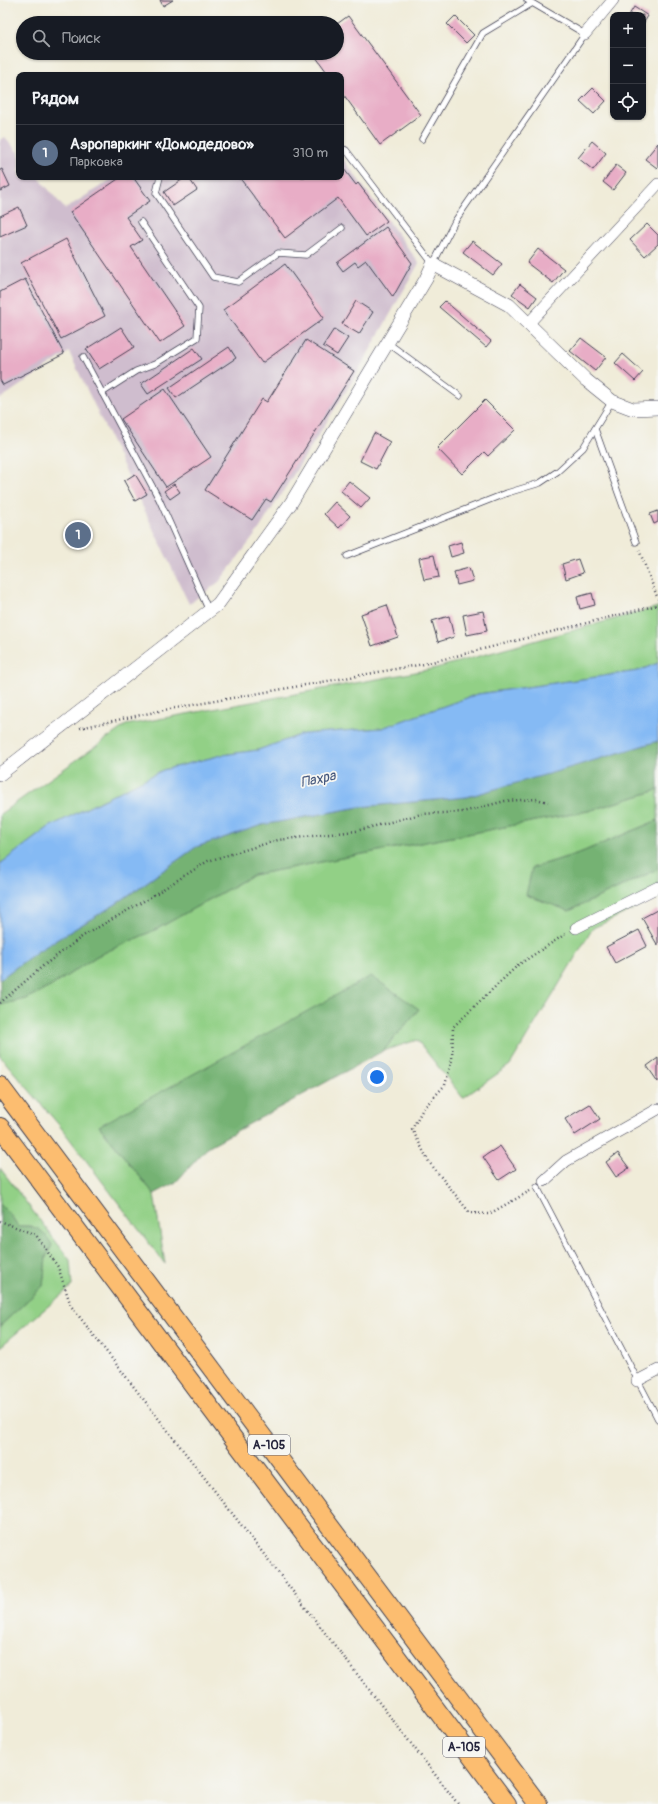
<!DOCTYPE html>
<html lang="ru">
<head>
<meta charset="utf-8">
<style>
	:root { --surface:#171b24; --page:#20242c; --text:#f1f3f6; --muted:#9ea1a6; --line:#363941; --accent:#d93025 }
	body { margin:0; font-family:Pangolin,sans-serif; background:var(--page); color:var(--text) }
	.controls { position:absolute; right:12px; top:12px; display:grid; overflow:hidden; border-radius:8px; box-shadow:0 1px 3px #0004 }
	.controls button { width:36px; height:36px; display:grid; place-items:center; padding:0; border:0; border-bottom:1px solid var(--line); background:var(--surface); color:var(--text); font:20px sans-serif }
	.you { position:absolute; left:377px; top:1077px; width:14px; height:14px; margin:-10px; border:3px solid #fff; border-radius:50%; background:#1a73e8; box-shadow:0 0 0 6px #1a73e833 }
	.badge { display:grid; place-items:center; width:26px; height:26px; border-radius:50%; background:var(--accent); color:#fff; font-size:13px; font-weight:700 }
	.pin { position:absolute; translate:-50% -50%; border:2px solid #fff; box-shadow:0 1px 4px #0006 }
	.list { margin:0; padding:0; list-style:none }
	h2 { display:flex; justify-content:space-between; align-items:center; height:52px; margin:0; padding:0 16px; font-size:17px }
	h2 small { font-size:13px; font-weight:400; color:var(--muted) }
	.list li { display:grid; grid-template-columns:26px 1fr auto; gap:12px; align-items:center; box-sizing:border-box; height:56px; padding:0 16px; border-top:1px solid var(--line) }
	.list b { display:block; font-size:15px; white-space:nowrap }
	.list p { margin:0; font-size:13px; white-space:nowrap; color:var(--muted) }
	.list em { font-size:13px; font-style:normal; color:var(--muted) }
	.icon { flex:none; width:22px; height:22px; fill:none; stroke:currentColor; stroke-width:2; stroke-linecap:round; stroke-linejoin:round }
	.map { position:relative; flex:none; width:658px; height:1804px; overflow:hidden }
	.search { position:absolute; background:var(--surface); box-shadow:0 1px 3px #0004; left:16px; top:16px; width:328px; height:44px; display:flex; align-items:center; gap:10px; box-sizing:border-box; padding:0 14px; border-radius:22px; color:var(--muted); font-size:15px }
	.panel { position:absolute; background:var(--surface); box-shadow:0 1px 3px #0004; left:16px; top:72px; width:328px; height:108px; border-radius:8px }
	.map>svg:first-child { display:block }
	.industrial { fill:#cfbdce }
	.green { fill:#92d086; stroke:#5a7960 }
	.forest { fill:#75b273; stroke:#4c6a57 }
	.water { fill:#85baf4; stroke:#546e98 }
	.building { fill:#e8adc6 }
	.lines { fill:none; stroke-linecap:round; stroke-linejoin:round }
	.service-casing { stroke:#414053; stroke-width:7 }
	.minor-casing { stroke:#414053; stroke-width:12 }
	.tertiary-casing { stroke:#414053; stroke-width:14 }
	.trunk-casing { stroke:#414053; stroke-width:20 }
	.path { stroke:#414053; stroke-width:2.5; stroke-dasharray:1 3; stroke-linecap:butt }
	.service { stroke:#fff; stroke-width:5.5 }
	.minor { stroke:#fff; stroke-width:11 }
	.tertiary { stroke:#fff; stroke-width:13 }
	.trunk { stroke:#fcbd6f; stroke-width:18 }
	.labels { text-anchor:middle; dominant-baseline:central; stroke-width:3.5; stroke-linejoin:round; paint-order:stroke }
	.shield { fill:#f6f6f2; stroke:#626272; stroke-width:1 }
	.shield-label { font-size:12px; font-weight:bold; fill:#22223b }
	.water-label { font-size:14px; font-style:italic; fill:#45577c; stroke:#f6f6f2 }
</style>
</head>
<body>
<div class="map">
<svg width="658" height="1804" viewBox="0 0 658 1804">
	<rect width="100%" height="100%" fill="#f6f6f2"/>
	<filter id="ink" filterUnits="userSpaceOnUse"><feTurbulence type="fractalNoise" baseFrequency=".025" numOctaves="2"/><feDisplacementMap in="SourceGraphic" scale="8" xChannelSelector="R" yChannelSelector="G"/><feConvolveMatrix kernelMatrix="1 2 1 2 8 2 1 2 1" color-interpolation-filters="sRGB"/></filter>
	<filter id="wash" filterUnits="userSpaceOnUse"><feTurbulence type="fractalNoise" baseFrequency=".012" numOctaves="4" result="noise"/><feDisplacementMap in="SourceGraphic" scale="16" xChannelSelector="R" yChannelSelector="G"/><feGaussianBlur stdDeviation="0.9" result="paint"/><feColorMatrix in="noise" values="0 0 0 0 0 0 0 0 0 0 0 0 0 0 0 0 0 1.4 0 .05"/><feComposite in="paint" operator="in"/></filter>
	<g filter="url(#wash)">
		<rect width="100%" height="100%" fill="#f0ecd9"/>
		<path class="industrial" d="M5 137 19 154V177H38L65 209 115 177H341V156L419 263 356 375 258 531 219 582 189 604 69 352 0 399V140Z"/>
		<g class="green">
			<path d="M658 607V663L638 671 478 694 382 728 303 734 258 750 222 755 163 770 49 827 0 864V814L126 725 432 669Z"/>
			<path d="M658 790V820L582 852 532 868 569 911 658 869V898L593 928 510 1065 463 1098 417 1040 383 1051 419 1009 99 1126 154 1194 165 1264 59 1125 0 1056V1005L25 999 50 987 97 956 157 929 253 875 588 811Z"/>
			<path d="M0 1168 70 1260 72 1286 0 1347V1326L43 1286 46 1257 52 1245 32 1226H18L10 1214 0 1204Z"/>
		</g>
		<g class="forest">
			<path d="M658 741V790L588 811 253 875 157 929 97 956 50 987 25 999 0 1005V979L38 951 116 904 196 847 262 825 359 807 467 797Z"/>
			<path d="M658 820V869L569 911 526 895 532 868 582 852Z"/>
			<path d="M371 976 419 1009 383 1051 209 1146 175 1183 154 1194 99 1126Z"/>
			<path d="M0 1204 10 1214 18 1226C37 1226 42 1228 52 1245L46 1257 43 1286 0 1326Z"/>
		</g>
		<path class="water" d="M658 663V741L562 770 467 797 359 807 262 825 196 847 116 904 38 951 0 979V864L49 827 163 770 222 755 258 750 303 734 382 728 478 694 638 671Z"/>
		<g id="blocks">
			<g class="building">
				<path d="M160 0H173L163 6Z"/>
				<path d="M634 7 648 16 643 24V15H629Z"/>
				<path d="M348 16 421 115 380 145 341 91V75H329L313 53H337V24Z"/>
				<path d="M455 16 474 35 466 43 447 24Z"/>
				<path d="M593 88 606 101 594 114 580 101Z"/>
				<path d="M592 141 606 153 593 170 578 158Z"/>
				<path d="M658 143V167L657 168 645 159Z"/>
				<path d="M341 165 356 185 358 183 387 221 366 236 338 198 285 238 239 177H341Z"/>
				<path d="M616 165 626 173 613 190 603 182Z"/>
				<path d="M2 169 10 186 0 191V170Z"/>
				<path d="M121 177H133L150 201 126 217 142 240 131 247 185 326 160 343 70 212Z"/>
				<path d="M186 177H188L197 190 173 206 164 192Z"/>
				<path d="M19 207 27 225 0 237V216Z"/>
				<path d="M647 224 658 235V244L645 256 630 240Z"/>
				<path d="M386 227 412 263 393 297 366 260 358 266 355 262 343 271 337 263Z"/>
				<path d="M66 239 105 316 61 339 21 263Z"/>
				<path d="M472 241 502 264 493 275 463 252Z"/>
				<path d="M538 249 564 269 553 283 527 263Z"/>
				<path d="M285 264 324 318 262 363 223 310Z"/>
				<path d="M25 279 64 354 3 385 0 380V292Z"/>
				<path d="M520 284 537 297 530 307 512 294Z"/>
				<path d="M356 301 373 312 359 334 342 324Z"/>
				<path d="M445 301 491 341 486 347 439 307Z"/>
				<path d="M121 327 134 347 99 369 86 349Z"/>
				<path d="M334 329 348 338 337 355 323 346Z"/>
				<path d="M581 338 606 357 595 371 570 351Z"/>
				<path d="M306 340 354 371 271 502 266 499 252 520 205 490 262 399 267 402Z"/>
				<path d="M229 347 236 358 176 398 169 388Z"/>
				<path d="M194 348 202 359 148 394 141 384Z"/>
				<path d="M623 354 643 372 635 381 615 363Z"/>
				<path d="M165 389 211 457 166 487 121 419Z"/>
				<path d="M485 400 515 430 488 456 484 452 462 474 437 448Z"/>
				<path d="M374 433 390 442 376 469 360 461Z"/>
				<path d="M135 474 147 494 135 501 124 481Z"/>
				<path d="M349 481 370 498 361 508 341 491Z"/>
				<path d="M174 484 180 492 170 499 164 491Z"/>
				<path d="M335 502 350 516 339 528 324 514Z"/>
				<path d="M658 511V522L654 524 650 514Z"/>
				<path d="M461 542 464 553 451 557 448 546Z"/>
				<path d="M434 555 439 577 424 580 419 558Z"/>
				<path d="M578 559 583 573 566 579 562 564Z"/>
				<path d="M469 568 473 581 457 585 454 572Z"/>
				<path d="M592 593 595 605 580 609 577 597Z"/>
				<path d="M387 605 398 637 372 646 361 614Z"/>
				<path d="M483 611 487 631 467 635 463 615Z"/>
				<path d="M449 616 454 637 438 642 432 621Z"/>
				<path d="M657 910 658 912V946L642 918Z"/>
				<path d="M639 930 647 946 615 963 606 947Z"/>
				<path d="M658 1058V1082L647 1066Z"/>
				<path d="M590 1104 600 1119 575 1135 565 1119Z"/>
				<path d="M500 1146 516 1169 499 1180 483 1157Z"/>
				<path d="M618 1153 629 1168 616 1177 606 1162Z"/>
			</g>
		</g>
	</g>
	<g filter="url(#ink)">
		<use href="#blocks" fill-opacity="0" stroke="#414053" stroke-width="1"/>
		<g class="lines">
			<defs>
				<g id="service">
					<path d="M422 139 483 33 531 4"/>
					<path d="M341 148 346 150 433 264 455 221 585 34 527 0"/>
					<path d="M160 177 156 193 213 277 238 282 278 253 306 255 342 228"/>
					<path d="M388 343 460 396"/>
					<path d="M83 357 159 499 209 611"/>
					<path d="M102 393 136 371 155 364 197 338 199 308 141 222"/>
					<path d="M595 429 636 542"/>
					<path d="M347 556 507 493 540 483 558 471 583 448 612 401"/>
					<path d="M537 1187 658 1419"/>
				</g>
				<g id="minor">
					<path d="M585 34 613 0"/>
					<path d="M528 324 658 184"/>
					<path d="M576 928 658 887"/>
					<path d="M544 1181 566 1161 658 1109"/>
					<path d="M637 1381 658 1370"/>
				</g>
				<path id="tertiary" d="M0 774 218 604 291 503 426 279 433 264 509 305 586 380 612 401 633 409 658 408"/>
				<g id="trunk">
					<path d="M0 1086 538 1804"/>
					<path d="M0 1127 507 1804"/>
				</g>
			</defs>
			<use href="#service" class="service-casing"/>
			<use href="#minor" class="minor-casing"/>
			<use href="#tertiary" class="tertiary-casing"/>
			<use href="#trunk" class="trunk-casing"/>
			<g class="path">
				<path d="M639 550 658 599"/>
				<path d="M80 728 164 710 424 664 658 605"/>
				<path d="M0 1003 43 966 83 936 144 901 208 861 278 840 356 831 421 814 463 812 505 801 536 799 548 802"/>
				<path d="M530 1191 489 1214 470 1213 429 1162 412 1129 423 1109 445 1085 452 1060 453 1027 518 965 567 933"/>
				<path d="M0 1221 36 1235 58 1267 71 1306 458 1804"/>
			</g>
			<use href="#service" class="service"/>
			<use href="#minor" class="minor"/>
			<use href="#tertiary" class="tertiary"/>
			<use href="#trunk" class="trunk"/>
		</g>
	</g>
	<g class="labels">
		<g class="shield">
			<rect x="248" y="1435" width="42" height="20" rx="3"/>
			<rect x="443" y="1737" width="42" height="20" rx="3"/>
		</g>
		<g class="shield-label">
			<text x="269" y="1445">А-105</text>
			<text x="464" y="1747">А-105</text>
		</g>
		<g class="water-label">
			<text transform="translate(318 779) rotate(-12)">Пахра</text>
		</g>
	</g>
</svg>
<div class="controls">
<button>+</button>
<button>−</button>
<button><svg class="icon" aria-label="locate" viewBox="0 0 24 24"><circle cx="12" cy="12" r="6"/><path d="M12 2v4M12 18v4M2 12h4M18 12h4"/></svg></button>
</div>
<div class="you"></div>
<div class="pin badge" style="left:78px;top:535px;background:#5c6f8a">1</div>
<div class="search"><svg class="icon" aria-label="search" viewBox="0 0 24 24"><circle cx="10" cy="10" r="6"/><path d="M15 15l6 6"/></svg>Поиск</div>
<section class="panel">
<h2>Рядом<small></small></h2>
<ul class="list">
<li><span class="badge" style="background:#5c6f8a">1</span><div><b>Аэропаркинг «Домодедово»</b><p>Парковка</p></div><em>310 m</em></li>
</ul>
</section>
</div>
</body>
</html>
